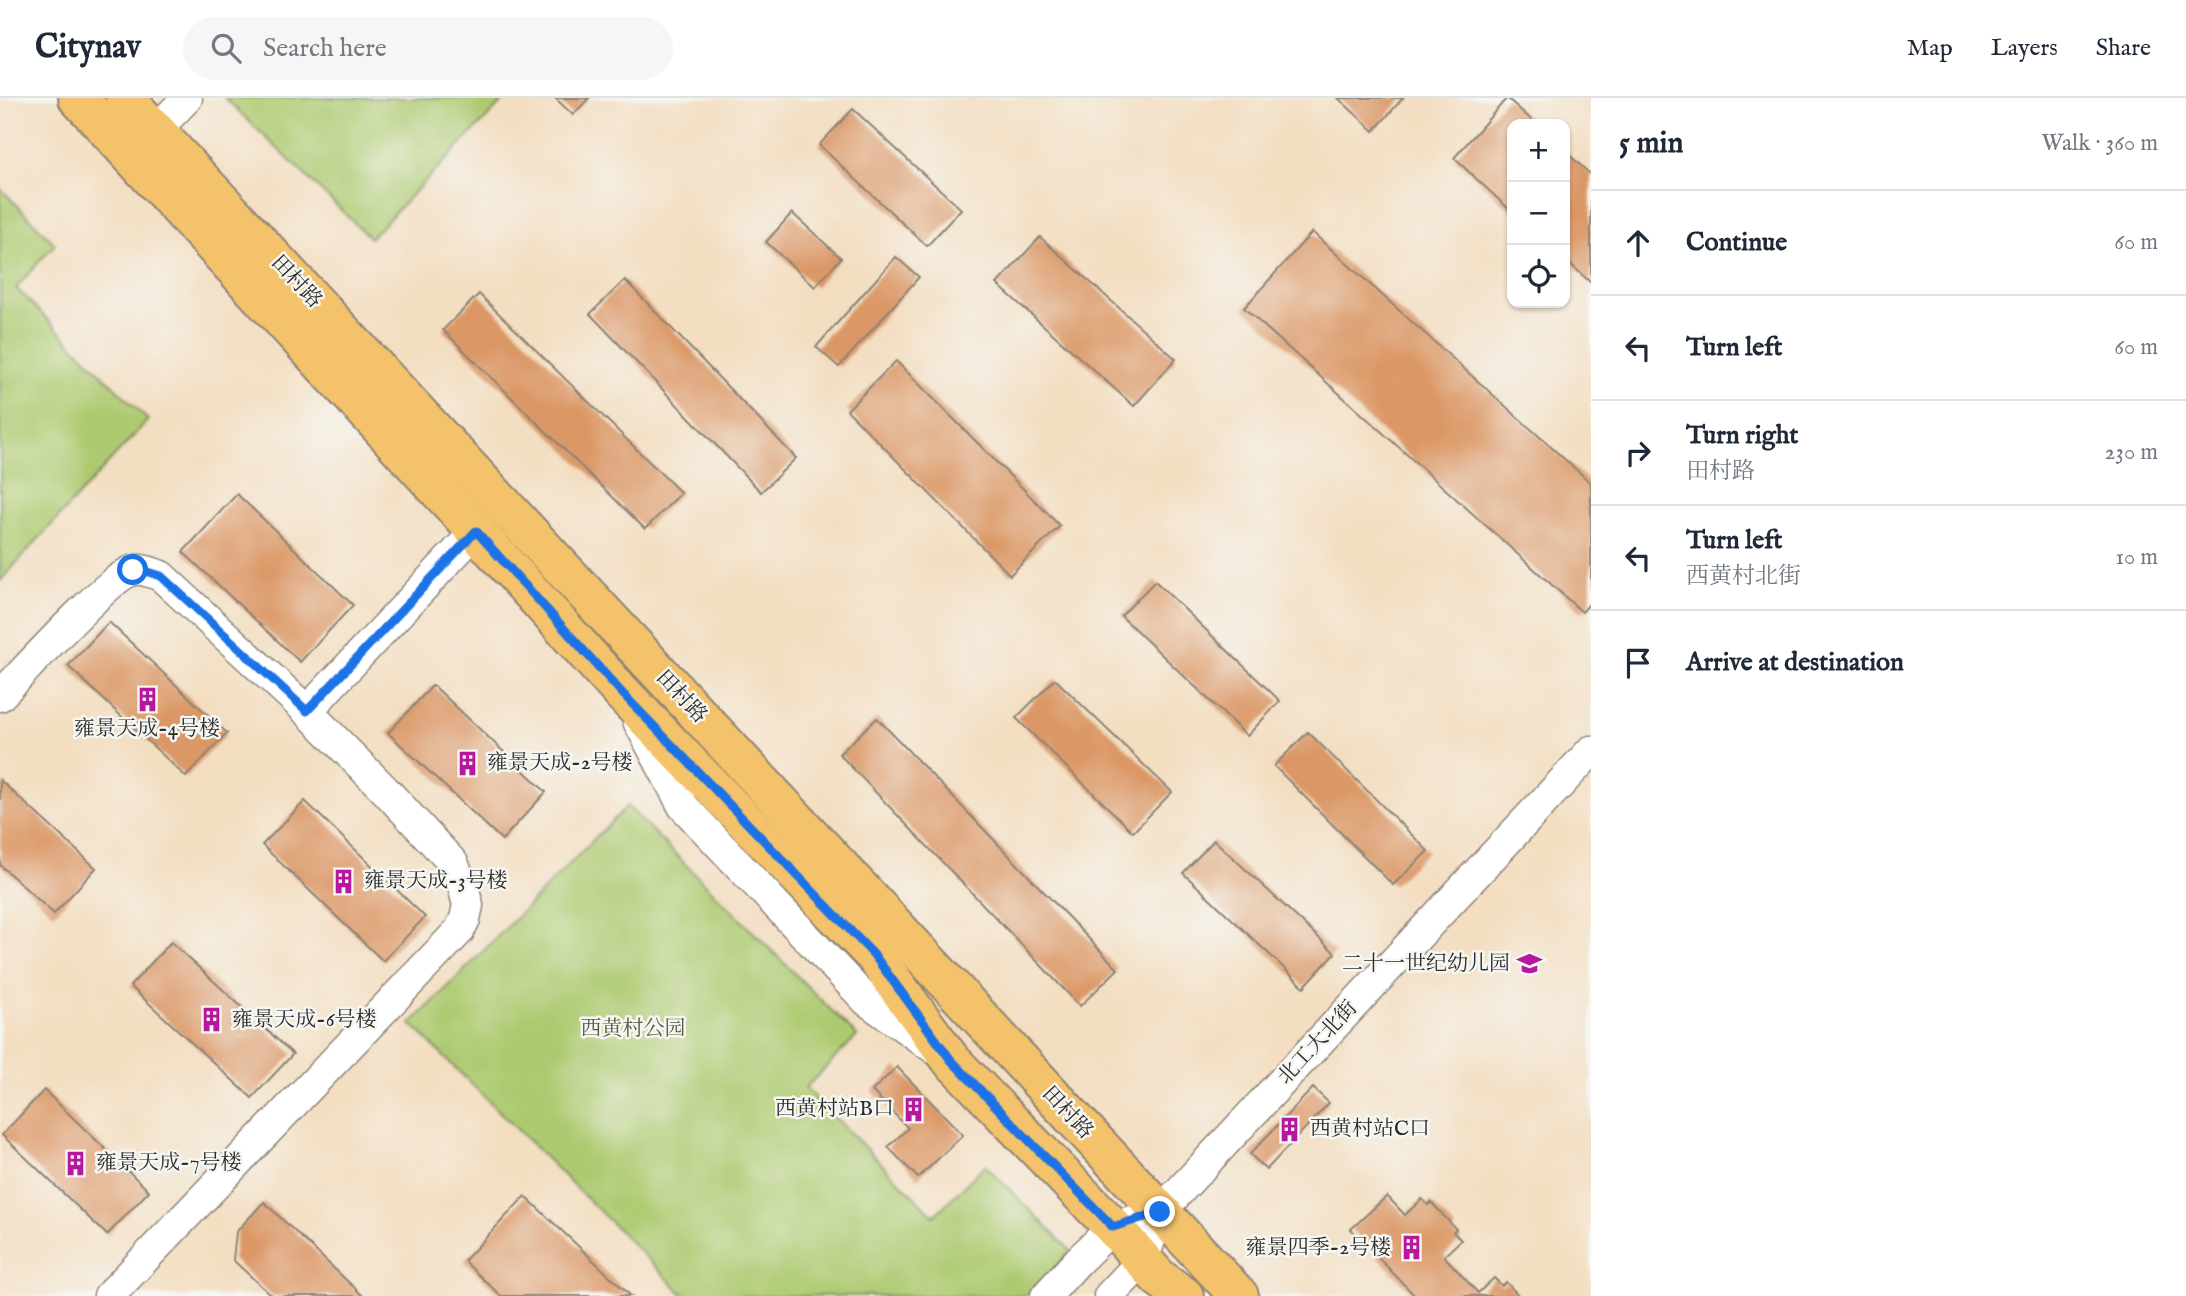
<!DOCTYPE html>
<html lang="en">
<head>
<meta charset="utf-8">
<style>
	:root { --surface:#fff; --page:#f6f6f7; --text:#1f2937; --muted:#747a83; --line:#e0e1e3 }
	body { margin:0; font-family:"IM FELL English","Noto Serif SC",serif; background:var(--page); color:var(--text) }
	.controls { position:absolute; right:21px; top:21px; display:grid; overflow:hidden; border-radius:14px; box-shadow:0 2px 5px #0004 }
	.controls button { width:63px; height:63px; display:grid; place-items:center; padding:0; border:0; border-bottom:2px solid var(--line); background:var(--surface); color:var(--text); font:35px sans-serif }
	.stop { position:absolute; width:21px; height:21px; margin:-16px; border:5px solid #1a73e8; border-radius:50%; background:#fff }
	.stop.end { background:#1a73e8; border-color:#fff; box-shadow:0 2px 7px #0008 }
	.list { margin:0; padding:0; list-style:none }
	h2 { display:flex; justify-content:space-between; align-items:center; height:91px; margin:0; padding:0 28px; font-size:30px }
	h2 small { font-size:23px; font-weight:400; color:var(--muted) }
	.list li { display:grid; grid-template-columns:46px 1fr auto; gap:21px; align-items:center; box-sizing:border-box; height:105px; padding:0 28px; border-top:2px solid var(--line) }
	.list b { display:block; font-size:26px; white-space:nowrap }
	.list p { margin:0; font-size:23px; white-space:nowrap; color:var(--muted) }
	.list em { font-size:23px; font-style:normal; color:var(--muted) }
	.icon { flex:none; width:38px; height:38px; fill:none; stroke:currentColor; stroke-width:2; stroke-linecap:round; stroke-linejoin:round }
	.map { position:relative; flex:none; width:1591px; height:1198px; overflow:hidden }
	header { display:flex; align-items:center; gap:42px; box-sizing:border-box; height:98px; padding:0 35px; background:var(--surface); border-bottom:2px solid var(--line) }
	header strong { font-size:33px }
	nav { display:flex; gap:38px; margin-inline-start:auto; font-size:24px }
	.search { width:490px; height:63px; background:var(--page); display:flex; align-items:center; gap:18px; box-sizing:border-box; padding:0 24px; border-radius:38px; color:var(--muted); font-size:26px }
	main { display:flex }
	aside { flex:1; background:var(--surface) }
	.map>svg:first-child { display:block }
	.green { fill:#aeca71; stroke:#6c7a4e; stroke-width:2 }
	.building { fill:#db9866 }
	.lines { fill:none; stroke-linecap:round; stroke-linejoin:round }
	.minor-casing { stroke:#8f8476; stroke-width:33 }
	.major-casing { stroke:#8f8476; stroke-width:42 }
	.minor { stroke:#fff; stroke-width:30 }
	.major { stroke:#f4c26a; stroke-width:38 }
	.route { stroke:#1a73e8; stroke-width:9 }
	.labels { text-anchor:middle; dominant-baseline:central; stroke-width:5; stroke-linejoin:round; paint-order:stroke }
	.street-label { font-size:21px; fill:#2b2b2b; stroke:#f6f6f2 }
	.poi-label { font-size:21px; fill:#2b2b2b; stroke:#f6f6f2; text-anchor:start }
	.park-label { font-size:21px; fill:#525b40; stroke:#f6f6f2 }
</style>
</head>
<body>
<header>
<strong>Citynav</strong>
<div class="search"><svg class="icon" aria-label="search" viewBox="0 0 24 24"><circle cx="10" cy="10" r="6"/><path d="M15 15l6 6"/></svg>Search here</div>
<nav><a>Map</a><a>Layers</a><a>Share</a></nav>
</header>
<main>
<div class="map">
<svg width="1591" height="1198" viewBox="0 0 1591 1198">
	<rect width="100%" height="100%" fill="#f6f6f2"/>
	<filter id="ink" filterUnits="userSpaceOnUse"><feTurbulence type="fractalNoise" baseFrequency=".0143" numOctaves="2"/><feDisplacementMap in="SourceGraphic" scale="14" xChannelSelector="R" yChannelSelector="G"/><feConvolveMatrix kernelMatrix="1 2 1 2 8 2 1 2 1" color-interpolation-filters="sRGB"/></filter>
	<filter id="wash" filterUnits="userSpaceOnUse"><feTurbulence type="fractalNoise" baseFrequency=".00686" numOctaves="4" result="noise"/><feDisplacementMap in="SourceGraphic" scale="28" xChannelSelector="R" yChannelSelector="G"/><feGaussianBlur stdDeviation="1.57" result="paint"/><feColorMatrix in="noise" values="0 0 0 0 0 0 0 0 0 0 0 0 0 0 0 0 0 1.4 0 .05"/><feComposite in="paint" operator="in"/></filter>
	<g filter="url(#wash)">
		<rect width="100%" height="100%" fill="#f3dec1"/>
		<g class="green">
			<path d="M225 0H506L370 140Z"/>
			<path d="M0 90 55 146 16 190 148 322 0 483Z"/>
			<path d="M627 708 857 938 805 990 934 1118 985 1067 1071 1153 1026 1198H685L411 926Z"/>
		</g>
		<g id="blocks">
			<g class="building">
				<path d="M555 0H589L573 17Z"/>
				<path d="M1338 0H1403L1374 33Z"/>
				<path d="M1507 0 1536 26H1512V114L1454 60Z"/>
				<path d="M853 11 961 111 927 148 819 47Z"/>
				<path d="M1565 53 1591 77V185L1565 161Z"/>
				<path d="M792 115 841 160 815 189 766 144Z"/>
				<path d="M1312 134 1591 385V504L1582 514 1244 210Z"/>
				<path d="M1040 139 1176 261 1134 308 997 186Z"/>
				<path d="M896 159 919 179 839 269 816 249Z"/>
				<path d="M625 182 796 360 761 394 590 216Z"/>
				<path d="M479 196 681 395 645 431 443 232Z"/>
				<path d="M896 263 1060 428 1010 477 847 312Z"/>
				<path d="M237 396 353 507 300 564 183 454Z"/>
				<path d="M1155 483 1280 603 1247 638 1121 518Z"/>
				<path d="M109 524 227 635 186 679 68 568Z"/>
				<path d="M1055 581 1172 694 1133 734 1016 620Z"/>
				<path d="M433 587 546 694 502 742 388 635Z"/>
				<path d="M877 620 1118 871 1080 908 839 656Z"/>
				<path d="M1308 634 1428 753 1393 787 1274 668Z"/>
				<path d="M0 682 96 770 54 816 0 767Z"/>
				<path d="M305 703 425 819 383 863 262 747Z"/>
				<path d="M1214 742 1335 855 1304 889 1183 775Z"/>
				<path d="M171 844 293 956 252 1000 130 888Z"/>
				<path d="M897 969 963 1037 918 1080 888 1049 908 1030 872 993Z"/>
				<path d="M1313 990 1329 1005 1266 1072 1250 1056Z"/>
				<path d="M44 992 149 1093 107 1137 2 1037Z"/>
				<path d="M525 1098 631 1198H501L464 1163Z"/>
				<path d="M1387 1098 1405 1117 1422 1101 1428 1107 1431 1104 1456 1131 1453 1134 1461 1142 1444 1158 1478 1195 1494 1180 1502 1188 1506 1184 1519 1198H1415L1351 1131Z"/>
				<path d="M264 1104 363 1198H272L233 1162 236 1134Z"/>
			</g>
		</g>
	</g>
	<g filter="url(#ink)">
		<use href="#blocks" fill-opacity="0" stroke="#8f8476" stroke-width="2"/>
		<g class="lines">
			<defs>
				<g id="minor">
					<path d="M155 33 187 0"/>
					<path d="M0 598C22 576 112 475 135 472 143 471 153 475 161 478L307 613 386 693 453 765 463 788 468 807 465 821 459 833 109 1198"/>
					<path d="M307 613 476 433"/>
					<path d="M638 623 683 708 867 903 935 951"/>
					<path d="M1046 1198 1078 1163 1113 1129 1132 1123"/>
					<path d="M1109 1198 1143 1162 1160 1114 1591 653"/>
				</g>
				<g id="major">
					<path d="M78 0 476 433 622 595 874 857 951 962 1113 1129 1159 1180 1184 1198"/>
					<path d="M125 0 1239 1198"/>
				</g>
			</defs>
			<use href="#minor" class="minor-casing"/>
			<use href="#major" class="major-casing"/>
			<use href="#minor" class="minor"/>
			<use href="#major" class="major"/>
		</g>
	</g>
	<g class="lines" filter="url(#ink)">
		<path class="route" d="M133 472 145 473 161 478 307 613 476 433 622 595 874 857 951 962 1113 1129 1160 1114"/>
	</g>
	<defs>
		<symbol id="building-bare" viewBox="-9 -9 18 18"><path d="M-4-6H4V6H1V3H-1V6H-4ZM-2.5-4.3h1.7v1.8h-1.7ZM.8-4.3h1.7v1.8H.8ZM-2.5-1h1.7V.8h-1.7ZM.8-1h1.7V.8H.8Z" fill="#b5179e" stroke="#f6f6f2" stroke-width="2.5" paint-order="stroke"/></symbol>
		<symbol id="school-bare" viewBox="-9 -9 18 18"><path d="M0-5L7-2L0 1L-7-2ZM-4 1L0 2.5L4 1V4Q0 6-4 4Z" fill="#b5179e" stroke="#f6f6f2" stroke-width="2.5" paint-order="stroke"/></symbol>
	</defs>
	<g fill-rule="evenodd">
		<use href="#building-bare" x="130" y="584" width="35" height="35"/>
		<use href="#building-bare" x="450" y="648" width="35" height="35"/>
		<use href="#building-bare" x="326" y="766" width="35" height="35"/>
		<use href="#school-bare" x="1512" y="848" width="35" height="35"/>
		<use href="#building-bare" x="194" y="904" width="35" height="35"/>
		<use href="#building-bare" x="896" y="994" width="35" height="35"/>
		<use href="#building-bare" x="1272" y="1014" width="35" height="35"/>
		<use href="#building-bare" x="58" y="1048" width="35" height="35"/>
		<use href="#building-bare" x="1394" y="1132" width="35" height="35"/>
	</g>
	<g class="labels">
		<g class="street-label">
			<text transform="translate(296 184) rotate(47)">田村路</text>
			<text transform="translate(681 599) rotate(47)">田村路</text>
			<text transform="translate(1318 945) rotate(-47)">北工大北街</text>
			<text transform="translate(1067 1015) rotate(47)">田村路</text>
		</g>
		<g class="poi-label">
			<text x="147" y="631" text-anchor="middle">雍景天成-4号楼</text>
			<text x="487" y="665">雍景天成-2号楼</text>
			<text x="364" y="783">雍景天成-3号楼</text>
			<text x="1510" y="866" text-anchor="end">二十一世纪幼儿园</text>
			<text x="232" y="922">雍景天成-6号楼</text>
			<text x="894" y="1011" text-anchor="end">西黄村站B口</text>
			<text x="1310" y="1031">西黄村站C口</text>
			<text x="96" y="1065">雍景天成-7号楼</text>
			<text x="1391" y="1150" text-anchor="end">雍景四季-2号楼</text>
		</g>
		<g class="park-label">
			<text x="633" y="931">西黄村公园</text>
		</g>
	</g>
</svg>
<div class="controls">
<button>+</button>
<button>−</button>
<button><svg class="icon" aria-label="locate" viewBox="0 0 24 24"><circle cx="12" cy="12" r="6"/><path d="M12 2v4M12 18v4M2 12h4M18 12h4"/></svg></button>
</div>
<div class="stop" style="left:133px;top:472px"></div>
<div class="stop end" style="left:1160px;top:1114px"></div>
</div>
<aside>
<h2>5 min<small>Walk · 360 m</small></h2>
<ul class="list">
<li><svg class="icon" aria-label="ahead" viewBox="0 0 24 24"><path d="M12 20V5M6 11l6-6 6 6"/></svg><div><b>Continue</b></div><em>60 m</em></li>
<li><svg class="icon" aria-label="left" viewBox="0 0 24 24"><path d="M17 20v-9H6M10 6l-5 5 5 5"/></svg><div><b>Turn left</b></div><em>60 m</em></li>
<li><svg class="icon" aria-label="right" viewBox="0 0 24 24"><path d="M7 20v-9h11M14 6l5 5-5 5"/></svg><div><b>Turn right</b><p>田村路</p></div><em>230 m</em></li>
<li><svg class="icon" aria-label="left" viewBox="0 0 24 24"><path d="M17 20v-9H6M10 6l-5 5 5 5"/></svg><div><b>Turn left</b><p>西黄村北街</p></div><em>10 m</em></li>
<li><svg class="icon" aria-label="arrive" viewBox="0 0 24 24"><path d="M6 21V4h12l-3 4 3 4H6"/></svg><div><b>Arrive at destination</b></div></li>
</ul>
</aside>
</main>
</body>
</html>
